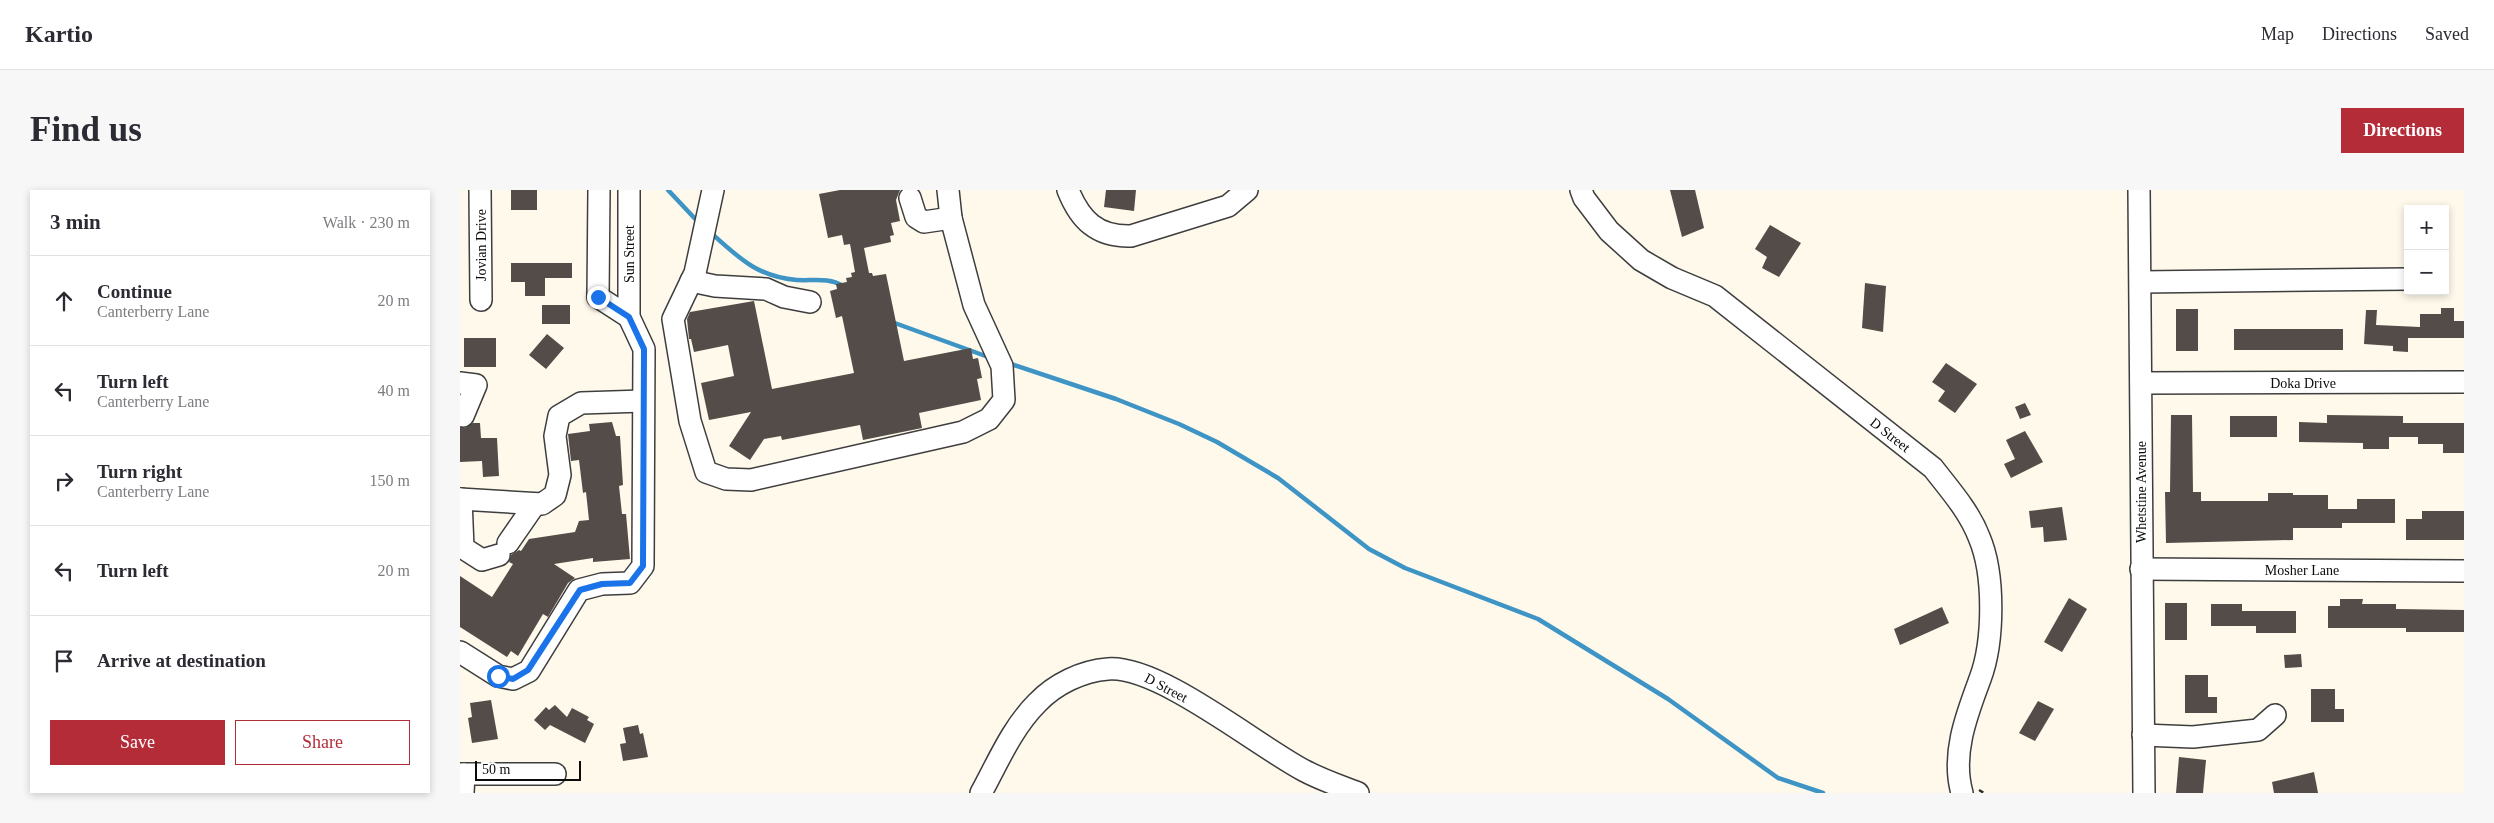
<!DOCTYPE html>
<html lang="en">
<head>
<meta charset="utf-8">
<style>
	:root { --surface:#fff; --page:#f7f7f7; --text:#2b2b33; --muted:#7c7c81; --line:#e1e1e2; --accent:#b32c38 }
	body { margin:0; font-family:Georgia,serif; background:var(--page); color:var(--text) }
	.controls { position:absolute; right:15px; top:15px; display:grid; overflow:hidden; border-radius:0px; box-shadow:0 2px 8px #0003 }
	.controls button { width:45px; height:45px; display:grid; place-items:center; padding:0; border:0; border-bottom:1px solid var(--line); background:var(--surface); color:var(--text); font:25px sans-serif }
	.scale { position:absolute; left:15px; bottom:12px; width:106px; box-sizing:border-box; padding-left:5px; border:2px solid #0b0b0b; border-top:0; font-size:14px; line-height:18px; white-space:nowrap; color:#0b0b0b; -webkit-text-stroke:4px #fff; paint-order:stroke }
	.stop { position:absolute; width:15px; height:15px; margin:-11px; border:4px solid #1a73e8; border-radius:50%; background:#fff }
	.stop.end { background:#1a73e8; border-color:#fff; box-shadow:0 1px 5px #0008 }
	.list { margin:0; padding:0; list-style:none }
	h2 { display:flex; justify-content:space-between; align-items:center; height:65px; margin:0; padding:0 20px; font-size:21px }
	h2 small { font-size:16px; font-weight:400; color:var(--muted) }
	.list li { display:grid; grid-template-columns:32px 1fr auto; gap:15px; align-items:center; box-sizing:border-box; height:90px; padding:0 20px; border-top:1px solid var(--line) }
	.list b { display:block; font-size:19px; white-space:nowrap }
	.list p { margin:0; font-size:16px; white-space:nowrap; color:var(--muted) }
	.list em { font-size:16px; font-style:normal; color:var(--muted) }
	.actions { display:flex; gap:10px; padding:15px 20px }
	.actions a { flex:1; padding:11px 0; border:1px solid var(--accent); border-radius:0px; text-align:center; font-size:18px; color:var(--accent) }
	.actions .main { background:var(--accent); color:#fff }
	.icon { flex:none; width:28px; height:28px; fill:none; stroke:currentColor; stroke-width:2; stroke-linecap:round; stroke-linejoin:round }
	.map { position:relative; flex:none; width:2004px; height:603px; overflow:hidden; border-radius:0px }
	header { display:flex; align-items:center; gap:30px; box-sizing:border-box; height:70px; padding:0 25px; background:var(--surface); border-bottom:1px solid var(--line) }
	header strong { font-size:24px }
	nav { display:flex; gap:28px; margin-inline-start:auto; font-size:18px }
	.intro { display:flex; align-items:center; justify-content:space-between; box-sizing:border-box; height:120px; padding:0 30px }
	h1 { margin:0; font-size:35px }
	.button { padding:12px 22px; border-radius:0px; background:var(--accent); color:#fff; font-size:18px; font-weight:700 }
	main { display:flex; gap:30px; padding:0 30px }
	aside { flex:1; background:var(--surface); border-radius:0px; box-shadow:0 2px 8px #0003 }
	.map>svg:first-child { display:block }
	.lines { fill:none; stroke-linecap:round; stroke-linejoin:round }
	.stream { stroke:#3e95c5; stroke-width:4.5 }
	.building { fill:#534c48 }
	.minor-casing { stroke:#3e3e3e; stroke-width:24 }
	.path { stroke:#2d2d2d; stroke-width:2.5; stroke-dasharray:5 2.5; stroke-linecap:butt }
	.minor { stroke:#fff; stroke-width:21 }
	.route { stroke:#1a73e8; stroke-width:6 }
	.labels { text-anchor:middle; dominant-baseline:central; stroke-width:5; stroke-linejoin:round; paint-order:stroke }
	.street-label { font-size:14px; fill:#0b0b0b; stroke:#fff }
</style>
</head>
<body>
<header>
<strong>Kartio</strong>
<nav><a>Map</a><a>Directions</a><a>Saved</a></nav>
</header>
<div class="intro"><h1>Find us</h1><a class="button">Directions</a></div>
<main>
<aside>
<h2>3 min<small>Walk · 230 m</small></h2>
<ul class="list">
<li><svg class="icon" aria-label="ahead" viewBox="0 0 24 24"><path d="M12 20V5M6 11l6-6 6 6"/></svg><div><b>Continue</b><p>Canterberry Lane</p></div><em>20 m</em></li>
<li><svg class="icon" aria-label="left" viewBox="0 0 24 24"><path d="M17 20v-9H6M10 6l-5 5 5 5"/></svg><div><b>Turn left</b><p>Canterberry Lane</p></div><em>40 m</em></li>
<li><svg class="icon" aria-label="right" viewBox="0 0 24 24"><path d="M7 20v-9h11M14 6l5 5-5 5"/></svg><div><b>Turn right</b><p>Canterberry Lane</p></div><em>150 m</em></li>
<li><svg class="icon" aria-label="left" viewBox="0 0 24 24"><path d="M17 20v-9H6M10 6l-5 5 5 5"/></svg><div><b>Turn left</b></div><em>20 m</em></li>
<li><svg class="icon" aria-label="arrive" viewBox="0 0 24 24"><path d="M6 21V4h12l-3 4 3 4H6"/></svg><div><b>Arrive at destination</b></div></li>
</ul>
<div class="actions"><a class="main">Save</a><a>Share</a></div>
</aside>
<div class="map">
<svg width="2004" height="603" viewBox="0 0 2004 603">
	<rect width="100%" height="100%" fill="#fef9eb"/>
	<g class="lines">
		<g class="stream">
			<path d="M208 0 240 34"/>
			<path d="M250 42C278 67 297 87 337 90 354 91 368 87 383 96"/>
			<path d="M432 132 531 168"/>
			<path d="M548 173 656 209 719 234 757 252 818 288 909 359 945 378 1078 429 1208 509 1318 588 1363 603"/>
		</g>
	</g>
	<g class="building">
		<rect x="51" y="0" width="26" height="20"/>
		<path d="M380 0H440L436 10 440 31 431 33 434 45 430 46 431 52 404 58 409 83H412L413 86 426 84 444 171 511 158 513 169 518 168 522 188 517 189 521 210 459 223 462 238 403 250 400 235 322 250 321 246 304 249 290 270 269 256 291 222 249 230 241 193 274 186 268 155 234 162 231 149H229L227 129 230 122 294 111 312 199 394 183 382 126 376 128 370 101 377 99 376 94 387 92 386 88 392 87 391 83 395 82 390 54 384 55 382 45 368 48 359 4Z"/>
		<path d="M646 0H676L674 21 644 17Z"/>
		<path d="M1210 0H1235L1244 38 1222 47Z"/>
		<path d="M1310 35 1341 53 1319 87 1302 78 1307 67 1295 59Z"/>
		<path d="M51 73H112V88H85V106H65V92H51Z"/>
		<path d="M1405 93 1426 96 1423 142 1402 138Z"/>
		<rect x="82" y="115" width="28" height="19"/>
		<path d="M1981 118H1994V131H2004V148H1948V162L1933 161V156L1904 154 1906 120H1917L1916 135 1960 137V124H1981Z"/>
		<rect x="1716" y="119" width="22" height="42"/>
		<rect x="1774" y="139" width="109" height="21"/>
		<path d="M87 144 104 158 86 179 69 165Z"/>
		<rect x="4" y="148" width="32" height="29"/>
		<path d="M1486 173 1517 194 1495 223 1478 211 1485 201 1472 192Z"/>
		<path d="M1565 213 1571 225 1560 229 1555 217Z"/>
		<path d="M1711 225H1732L1733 302H1741V311H1808V303H1833V305H1868V319H1897V309H1935V333H1882V338H1833V350L1706 353 1705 302H1710Z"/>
		<path d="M1867 225 1943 226V233H2004V263H1983V254H1958V247H1929V259H1903V253L1839 252V232L1867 233Z"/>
		<rect x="1770" y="226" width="47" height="21"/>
		<path d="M152 232 156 246H160L163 295 159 296 162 324H166L170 369 133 372V368L94 374 115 388 108 393 88 427 83 424 58 466 51 461 47 467 0 437V386L32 407 53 374 49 372 51 365 59 360 61 361 69 349 115 342 119 331 129 330 126 302 123 303 119 270 111 271 108 244 130 241 129 234Z"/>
		<path d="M13 233H20L21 248H37L39 286 23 287 22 271 0 272V238H5Z"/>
		<path d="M1565 241 1583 272 1551 288 1544 274 1555 269 1546 250Z"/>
		<path d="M1602 317 1607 350 1584 352 1583 337 1571 338 1569 321Z"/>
		<path d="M1962 321H2004V350H1946V329H1962Z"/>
		<path d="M1609 408 1627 419 1602 462 1584 452Z"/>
		<path d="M1880 409H1903L1902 414H1936V419L2004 420V442H1946V438H1868V416H1880Z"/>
		<rect x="1705" y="413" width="22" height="37"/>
		<path d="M1751 414H1782V421H1836V443H1796V436H1751Z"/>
		<path d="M1482 417 1489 433 1440 455 1434 439Z"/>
		<path d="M1841 464 1842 477 1825 478 1824 465Z"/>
		<path d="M1725 485H1748V507H1757V523H1725Z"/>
		<path d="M1851 499H1875V519H1884V532H1851Z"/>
		<path d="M31 510 38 549 12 553 8 528 12 527 10 513Z"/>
		<path d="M1578 511 1594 519 1575 551 1559 543Z"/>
		<path d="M95 515 107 527 112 518 129 527 127 530 134 534 125 553 90 535 85 540 74 530 86 517 89 520Z"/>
		<path d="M178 535 180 544 183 543 188 567 163 571 160 554 166 553 163 538Z"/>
		<path d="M1719 567 1746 570 1743 603H1716Z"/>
		<path d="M1854 582 1858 603H1814L1812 592Z"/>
	</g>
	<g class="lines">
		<defs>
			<g id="minor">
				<path d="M20 0 21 110"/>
				<path d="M139 0 138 107 169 127"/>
				<path d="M253 0 235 83 213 129 230 231 246 282 266 289 291 290 503 242 529 229 544 210 542 176 514 115 491 28 488 0"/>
				<path d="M608 0C620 30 637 47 671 46L768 16 787 0"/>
				<path d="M1121 0 1124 8 1149 41 1181 70 1212 88 1255 106 1473 278C1490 300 1509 321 1519 347 1535 384 1534 452 1520 489 1507 524 1491 564 1502 603"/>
				<path d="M1679 0 1684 603"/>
				<path d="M450 8 456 27 464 32 491 28"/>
				<path d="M231 91 255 96 306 99 324 107 350 112"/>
				<path d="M1681 92 1948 89"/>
				<path d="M0 193 16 195 3 226"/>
				<path d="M1681 193 2004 192"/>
				<path d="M0 309 82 314 95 305 100 285 95 246 99 226 121 213 183 211"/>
				<path d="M1 309 3 358 22 370 39 365"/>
				<path d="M48 353 75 314"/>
				<path d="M1681 379 2004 381"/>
				<path d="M0 462 38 486 53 489 69 481 119 400 142 394 170 393 183 376 184 159 169 127V0"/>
				<path d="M1683 545 1733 547 1798 540 1815 525"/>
				<path d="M0 584H95"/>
				<path d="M3 603 4 584"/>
				<path d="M521 603C538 572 552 538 577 513 595 494 622 481 648 479 699 475 797 556 845 581 862 590 880 596 898 603"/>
			</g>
		</defs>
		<use href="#minor" class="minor-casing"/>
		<path class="path" d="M1519 600 1524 603"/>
		<use href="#minor" class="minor"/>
	</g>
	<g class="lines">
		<path class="route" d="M38 486 53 489 68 480 120 400 142 394 170 393 183 376 184 159 169 127 138 107"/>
	</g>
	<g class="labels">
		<g class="street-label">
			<text transform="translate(21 55) rotate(-90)">Jovian Drive</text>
			<text transform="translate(169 64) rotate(-90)">Sun Street</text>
			<text x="1843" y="193">Doka Drive</text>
			<text transform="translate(1430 245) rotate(38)">D Street</text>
			<text transform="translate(1681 302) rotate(-90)">Whetstine Avenue</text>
			<text x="1842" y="380">Mosher Lane</text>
			<text transform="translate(706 498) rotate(28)">D Street</text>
		</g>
	</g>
</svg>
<div class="controls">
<button>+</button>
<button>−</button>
</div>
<div class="scale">50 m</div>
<div class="stop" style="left:38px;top:486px"></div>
<div class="stop end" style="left:138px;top:107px"></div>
</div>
</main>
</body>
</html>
